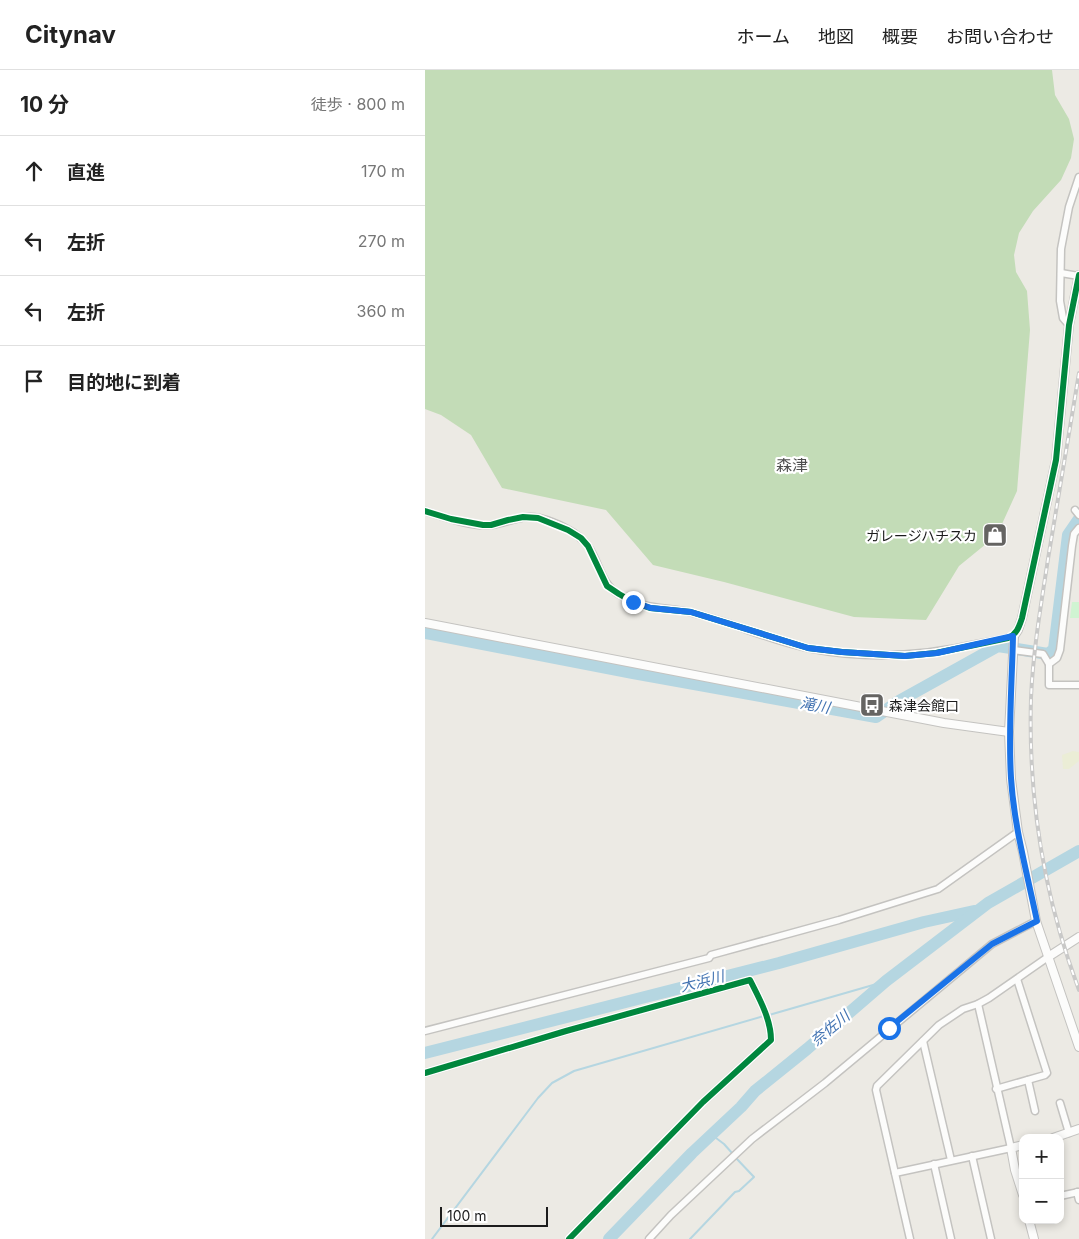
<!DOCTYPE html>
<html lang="ja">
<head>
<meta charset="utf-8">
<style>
	:root { --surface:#fff; --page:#f6f6f6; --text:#222; --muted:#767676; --line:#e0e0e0 }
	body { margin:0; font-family:Inter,"Noto Sans JP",sans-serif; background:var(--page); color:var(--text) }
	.controls { position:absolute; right:15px; bottom:15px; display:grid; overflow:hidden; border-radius:10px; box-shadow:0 2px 8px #0003 }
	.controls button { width:45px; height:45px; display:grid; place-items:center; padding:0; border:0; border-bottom:1px solid var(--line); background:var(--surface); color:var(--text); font:25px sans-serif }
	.scale { position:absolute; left:15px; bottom:12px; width:108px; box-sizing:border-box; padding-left:5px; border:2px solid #1c1c1c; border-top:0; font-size:14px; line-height:18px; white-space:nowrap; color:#1c1c1c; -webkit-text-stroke:4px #fff; paint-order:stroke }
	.stop { position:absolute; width:15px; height:15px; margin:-11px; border:4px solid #1a73e8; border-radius:50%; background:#fff }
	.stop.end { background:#1a73e8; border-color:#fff; box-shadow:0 1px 5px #0008 }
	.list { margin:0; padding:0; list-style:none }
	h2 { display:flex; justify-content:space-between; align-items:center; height:65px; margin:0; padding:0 20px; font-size:21px }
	h2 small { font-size:16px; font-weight:400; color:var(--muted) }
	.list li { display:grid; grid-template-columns:32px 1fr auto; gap:15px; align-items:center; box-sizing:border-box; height:70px; padding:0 20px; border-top:1px solid var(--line) }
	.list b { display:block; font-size:19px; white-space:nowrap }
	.list em { font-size:16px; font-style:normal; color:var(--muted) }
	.icon { flex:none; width:28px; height:28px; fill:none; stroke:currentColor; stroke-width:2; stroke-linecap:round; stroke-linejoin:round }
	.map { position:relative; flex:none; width:654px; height:1169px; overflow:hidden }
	header { display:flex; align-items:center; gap:30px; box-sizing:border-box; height:70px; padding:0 25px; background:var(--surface); border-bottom:1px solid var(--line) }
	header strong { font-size:24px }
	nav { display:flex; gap:28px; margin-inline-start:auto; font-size:18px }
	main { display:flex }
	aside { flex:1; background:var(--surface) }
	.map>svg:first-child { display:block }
	.farmland { fill:#ebedd6 }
	.forest { fill:#c3dcb7 }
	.park { fill:#d0f4d2 }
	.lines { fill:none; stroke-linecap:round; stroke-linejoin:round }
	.stream { stroke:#b5d6e1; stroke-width:2 }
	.river { stroke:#b5d6e1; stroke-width:12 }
	.minor-casing { stroke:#c4c3c0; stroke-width:9 }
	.tertiary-casing { stroke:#c4c3c0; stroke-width:10 }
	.minor { stroke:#fcfcfb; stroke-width:6 }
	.tertiary { stroke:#fcfcfb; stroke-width:8 }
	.rail-casing { stroke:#c9c9c8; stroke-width:4 }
	.rail { stroke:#fff; stroke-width:2; stroke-dasharray:5.5; stroke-linecap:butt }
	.cycleway-casing { stroke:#fff; stroke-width:9 }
	.cycleway { stroke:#00873e; stroke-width:6 }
	.route { stroke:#1a73e8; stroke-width:6 }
	.labels { text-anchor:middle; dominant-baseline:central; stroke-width:4.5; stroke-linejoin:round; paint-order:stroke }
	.poi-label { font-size:14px; fill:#1c1c1c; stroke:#fff; text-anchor:end }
	.water-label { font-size:15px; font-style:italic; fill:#4273b2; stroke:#fff }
	.quarter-label { font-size:16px; fill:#4f4f4f; stroke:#fff }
</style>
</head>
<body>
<header>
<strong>Citynav</strong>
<nav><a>ホーム</a><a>地図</a><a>概要</a><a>お問い合わせ</a></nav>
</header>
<main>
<aside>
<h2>10 分<small>徒歩 · 800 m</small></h2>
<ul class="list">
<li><svg class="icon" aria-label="ahead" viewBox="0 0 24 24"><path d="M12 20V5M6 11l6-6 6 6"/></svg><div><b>直進</b></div><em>170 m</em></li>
<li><svg class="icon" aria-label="left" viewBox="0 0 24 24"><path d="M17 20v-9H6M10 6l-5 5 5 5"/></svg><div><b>左折</b></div><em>270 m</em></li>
<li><svg class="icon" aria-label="left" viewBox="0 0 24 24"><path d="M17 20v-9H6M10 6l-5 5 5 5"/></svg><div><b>左折</b></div><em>360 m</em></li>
<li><svg class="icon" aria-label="arrive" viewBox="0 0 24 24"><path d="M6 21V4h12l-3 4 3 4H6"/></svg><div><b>目的地に到着</b></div></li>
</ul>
</aside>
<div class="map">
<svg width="654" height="1169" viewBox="0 0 654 1169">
	<rect width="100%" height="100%" fill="#eceae4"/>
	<path class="farmland" d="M648 681 654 682V691L644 699H638L637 685Z"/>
	<path class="forest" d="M0 0H627L630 25 644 49 649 69 646 88 636 110 608 141 594 163 589 185 591 202 602 221 605 260 592 421 572 465 534 496 501 550 429 547 299 512 228 495 181 440 77 418 46 365 16 345 0 339Z"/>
	<path class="park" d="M647 532H654V548H645Z"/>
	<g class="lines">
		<g class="stream">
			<path d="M344 945 462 911"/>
			<path d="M287 1065 299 1074 307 1083"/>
			<path d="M7 1169 113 1028 127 1013 149 1001 339 946"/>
			<path d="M265 1169 310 1122 314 1121 329 1107 310 1087"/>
		</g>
		<g class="river">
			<path d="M0 563 208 603 451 647 474 631 573 576 623 584 629 579 643 465 654 449"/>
			<path d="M0 983 354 893 499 852 549 841"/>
			<path d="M184 1169 267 1083 316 1037 330 1021 382 979 461 911 563 833 654 781"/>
		</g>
		<defs>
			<g id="minor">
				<path d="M636 203 654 206"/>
				<path d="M644 255 638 248 635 231 636 179 644 137 654 107"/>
				<path d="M650 440 654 445"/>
				<path d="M0 441C16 446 50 458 66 455 82 453 97 444 114 448 130 452 153 462 163 476 175 493 175 514 195 525 222 541 240 536 268 543 307 552 344 570 383 578 439 589 496 587 552 574 564 571 577 571 589 566"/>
				<path d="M588 580 618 584 624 594V615H654"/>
				<path d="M624 594 632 588 635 580 647 476 649 464 654 458"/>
				<path d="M0 961 284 888 286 885 414 850 513 819 593 762"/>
				<path d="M498 971 526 1090"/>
				<path d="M0 1003 141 961 325 910C334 928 346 949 346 970L278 1032 144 1169"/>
				<path d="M603 1010 610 1041"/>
				<path d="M571 1019 620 1005 622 1003 592 909"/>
				<path d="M635 1033 644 1063"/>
				<path d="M547 1086 566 1169"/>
				<path d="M509 1094 526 1169"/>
				<path d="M470 1103 586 1078 553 934"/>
				<path d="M652 1122 654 1130"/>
				<path d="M635 1126 654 1122"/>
				<path d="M224 1169 246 1145 327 1069 400 1013 567 874 611 851"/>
				<path d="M485 1169 451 1020 452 1016 514 955 538 939 553 934 564 928 623 887"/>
			</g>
			<g id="tertiary">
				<path d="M654 205 644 255 631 390 597 548 593 560 589 566 584 662 586 709 593 762 598 782 611 851 654 977"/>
				<path d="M0 553 519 653 584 662"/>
				<path d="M623 887 654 867"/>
				<path d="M628 1068 654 1059"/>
				<path d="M598 1075 586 1078 590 1100 598 1125"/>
				<path d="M604 1150 609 1169"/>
			</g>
		</defs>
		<use href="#minor" class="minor-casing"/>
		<use href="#tertiary" class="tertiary-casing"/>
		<use href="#minor" class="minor"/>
		<use href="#tertiary" class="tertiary"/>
		<defs>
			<path id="rail" d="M654 303C644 365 633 427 623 489 616 535 608 581 606 628 603 727 619 827 654 920"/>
		</defs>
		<use href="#rail" class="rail-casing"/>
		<use href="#rail" class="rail"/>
		<defs>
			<g id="cycleway">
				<path d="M0 441 26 449 58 455H66L83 450 98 447 113 448 143 460 156 468 163 476 182 516 194 524 208 532 225 538 266 542 383 578 417 582 480 586 511 583 583 568C592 564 594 557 597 548L631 390 644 255 654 205"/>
				<path d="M0 1003 141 961 325 910C334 928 346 949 346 970L278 1032 144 1169"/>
			</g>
		</defs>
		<use href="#cycleway" class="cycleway-casing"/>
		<use href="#cycleway" class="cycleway"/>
	</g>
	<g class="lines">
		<path class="route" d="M208 532 226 538 266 542 383 578 417 582 480 586 512 583 588 566C587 613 583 660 586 708 589 756 602 803 612 851L567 874 464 958"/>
	</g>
	<defs>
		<symbol id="shop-square" viewBox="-11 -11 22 22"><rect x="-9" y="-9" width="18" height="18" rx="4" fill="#656462" stroke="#fff"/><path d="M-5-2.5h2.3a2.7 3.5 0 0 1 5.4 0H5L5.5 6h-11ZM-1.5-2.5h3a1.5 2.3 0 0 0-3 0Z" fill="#fff"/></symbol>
		<symbol id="bus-square" viewBox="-11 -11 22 22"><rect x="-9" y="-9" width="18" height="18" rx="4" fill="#656462" stroke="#fff"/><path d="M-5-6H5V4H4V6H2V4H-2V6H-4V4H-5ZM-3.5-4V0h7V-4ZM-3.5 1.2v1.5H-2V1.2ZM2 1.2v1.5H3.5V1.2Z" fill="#fff"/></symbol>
	</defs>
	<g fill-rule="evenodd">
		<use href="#shop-square" x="556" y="451" width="28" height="28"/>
		<use href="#bus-square" x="433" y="621" width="28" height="28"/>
	</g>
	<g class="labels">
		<g class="poi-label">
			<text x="552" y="465">ガレージハチスカ</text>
			<text x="464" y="635" text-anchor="start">森津会館口</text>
		</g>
		<g class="water-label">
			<text transform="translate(390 635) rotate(10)">滝川</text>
			<text transform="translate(277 911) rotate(-14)">大浜川</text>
			<text transform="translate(405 958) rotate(-40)">奈佐川</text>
		</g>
		<g class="quarter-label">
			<text x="367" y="395">森津</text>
		</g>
	</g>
</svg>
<div class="controls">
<button>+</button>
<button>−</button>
</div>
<div class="scale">100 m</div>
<div class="stop" style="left:464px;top:958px"></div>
<div class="stop end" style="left:208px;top:532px"></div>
</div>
</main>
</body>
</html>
